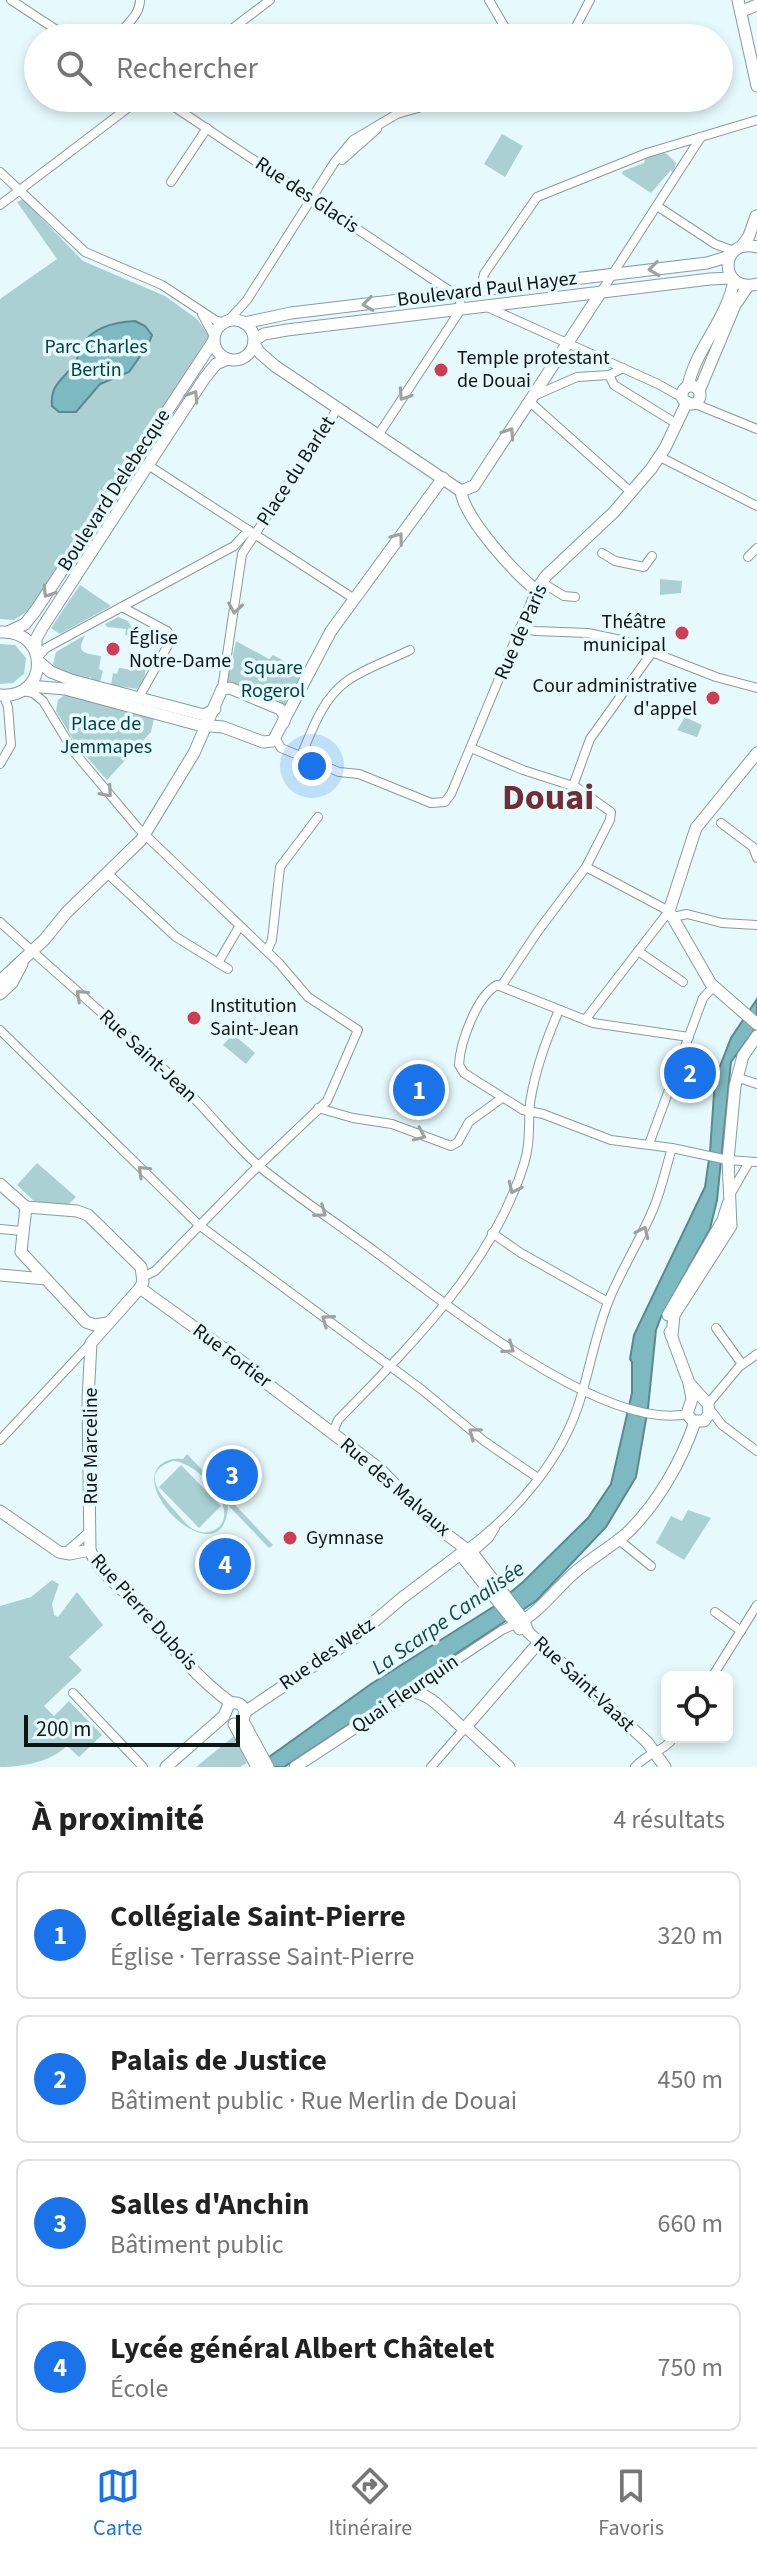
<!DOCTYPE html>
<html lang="fr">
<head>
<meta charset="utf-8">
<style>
	:root { --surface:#fff; --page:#f6f6f6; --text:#222; --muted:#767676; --line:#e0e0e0; --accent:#1a73e8 }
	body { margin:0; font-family:"Source Sans 3",sans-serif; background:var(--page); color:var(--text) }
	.controls { position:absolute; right:24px; bottom:24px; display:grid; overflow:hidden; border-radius:12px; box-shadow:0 4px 12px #0003 }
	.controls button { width:72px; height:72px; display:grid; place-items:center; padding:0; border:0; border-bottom:2px solid var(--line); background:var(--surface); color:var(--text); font:40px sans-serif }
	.scale { position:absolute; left:24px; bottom:20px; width:216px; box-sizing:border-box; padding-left:8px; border:4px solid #0d1515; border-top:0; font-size:22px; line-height:28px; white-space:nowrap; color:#0d1515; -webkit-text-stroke:6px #e6fafd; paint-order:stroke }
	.you { position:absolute; left:312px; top:766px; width:28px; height:28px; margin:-20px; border:6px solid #fff; border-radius:50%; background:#1a73e8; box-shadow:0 0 0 12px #1a73e833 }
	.badge { display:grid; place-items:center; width:52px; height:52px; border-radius:50%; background:var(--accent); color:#fff; font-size:26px; font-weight:700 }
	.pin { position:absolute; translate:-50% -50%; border:4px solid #fff; box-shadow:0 2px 8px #0006 }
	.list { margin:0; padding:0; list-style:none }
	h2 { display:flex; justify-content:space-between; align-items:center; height:104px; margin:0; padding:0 32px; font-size:34px }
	h2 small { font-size:26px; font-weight:400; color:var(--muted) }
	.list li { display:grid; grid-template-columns:52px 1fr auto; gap:24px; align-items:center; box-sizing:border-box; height:128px; margin:0 16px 16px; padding:0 16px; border:2px solid var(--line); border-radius:12px }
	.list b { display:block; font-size:30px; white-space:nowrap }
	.list p { margin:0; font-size:26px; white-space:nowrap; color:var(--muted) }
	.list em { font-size:26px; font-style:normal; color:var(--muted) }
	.icon { flex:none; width:44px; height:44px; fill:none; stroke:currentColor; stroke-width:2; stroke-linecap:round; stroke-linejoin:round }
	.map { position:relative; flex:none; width:757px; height:1767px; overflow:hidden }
	.search { position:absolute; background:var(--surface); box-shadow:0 4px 12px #0003; left:24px; right:24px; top:24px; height:88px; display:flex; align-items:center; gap:20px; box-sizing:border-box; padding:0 28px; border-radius:44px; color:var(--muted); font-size:30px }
	.sheet { height:680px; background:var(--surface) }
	nav { display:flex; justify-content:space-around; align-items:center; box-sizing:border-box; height:112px; border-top:2px solid var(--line); background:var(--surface); font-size:22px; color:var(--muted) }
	nav a { display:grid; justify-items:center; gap:4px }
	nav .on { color:var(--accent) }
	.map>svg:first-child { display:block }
	.green { fill:#aad0d3; fill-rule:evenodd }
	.water { fill:#7db9c0; stroke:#5b888d; stroke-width:2 }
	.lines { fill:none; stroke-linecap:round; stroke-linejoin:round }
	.street-casing { stroke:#889b9d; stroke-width:10 }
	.secondary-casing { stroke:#889b9d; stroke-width:13 }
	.street { stroke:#fff; stroke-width:8 }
	.secondary { stroke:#fff; stroke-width:11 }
	.oneway { stroke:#9ea1a1 }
	.poi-dot { fill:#ce3d52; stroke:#e6fafd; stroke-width:3 }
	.labels { text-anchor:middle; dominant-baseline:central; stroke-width:7; stroke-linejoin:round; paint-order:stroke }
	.street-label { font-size:20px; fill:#0d1515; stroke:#e6fafd }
	.park-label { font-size:20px; fill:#013d42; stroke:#e6fafd }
	.poi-label { font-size:20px; fill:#0d1515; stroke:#e6fafd; text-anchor:start }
	.water-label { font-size:22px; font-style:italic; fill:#13494e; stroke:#e6fafd }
	.town-label { font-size:36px; font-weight:bold; fill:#722c33; stroke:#e6fafd }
</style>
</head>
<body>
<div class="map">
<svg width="757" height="1767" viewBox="0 0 757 1767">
	<rect width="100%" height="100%" fill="#e6fafd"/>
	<g class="green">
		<path d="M502 134 523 146 505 177 484 164Z"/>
		<path d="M662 152 667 154 676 163 673 174 671 170 651 193 622 174 623 171 644 163 646 156Z"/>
		<path d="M23 199 83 261 165 296 197 319 209 336 31 609 14 620 0 619V299L57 259 17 202Z"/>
		<path d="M660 579 682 581 681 593 660 595Z"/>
		<path d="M80 585 111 606 60 634 51 628Z"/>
		<path d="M118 617 128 621 137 637 125 635 126 629 107 627 105 624Z"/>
		<path d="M85 635C76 653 83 653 101 656L99 669 103 671 100 682 91 680V677L87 679 55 668 53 664 56 652Z"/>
		<path d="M236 641 269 659 273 655 303 671 285 707 227 683Z"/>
		<path d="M0 644 15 645 26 658 24 674 13 683 0 684Z"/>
		<path d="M137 664 146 665 144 681 137 689 111 685 113 673 117 674 119 668 135 670Z"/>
		<path d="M66 694 154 718 151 732 107 780 77 746 56 711 58 700Z"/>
		<path d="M685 717 702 725 697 737 677 730Z"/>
		<path d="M233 1034 255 1053 246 1064 223 1045Z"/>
		<path d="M37 1163 76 1197 67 1206 36 1203 17 1185Z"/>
		<path d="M187 1454 273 1545 269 1548 228 1505C225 1578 130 1494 160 1465 167 1459 175 1458 183 1459ZM173 1461C194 1461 240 1505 219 1527 212 1533 203 1534 195 1530 188 1527 182 1519 177 1513 162 1497 138 1472 173 1461Z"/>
		<path d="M181 1465 221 1506 199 1528 159 1487Z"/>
		<path d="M688 1510 711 1518 684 1560 656 1543 671 1516 682 1521Z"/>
		<path d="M52 1580 59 1584 52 1604 54 1615 58 1617 77 1592 103 1625 69 1657 82 1670 44 1706 54 1716 69 1701 102 1735 79 1757 67 1746C50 1762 22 1767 0 1767V1606L31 1597Z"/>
		<path d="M234 1736 247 1763 240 1767H196Z"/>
	</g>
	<g class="water">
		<path d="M135 321 145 326 152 335 148 345 129 372 100 384 76 412H59L52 406C50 386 61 381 72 367 79 360 78 351 83 344 94 326 116 322 135 321Z"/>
		<path d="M757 999V1026L731 1062 717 1200 710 1229 661 1317 656 1330 648 1408 636 1477 606 1527 536 1601 284 1767H255L371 1684 493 1607 523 1582 588 1518 611 1484 632 1393V1362L630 1359 634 1335 705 1187 710 1152 715 1079 731 1038Z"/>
	</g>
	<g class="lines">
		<defs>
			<g id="street">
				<path d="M11 0 69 38"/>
				<path d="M489 0 511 38"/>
				<path d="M116 38C125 25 140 16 140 0"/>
				<path d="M220 38 270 0"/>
				<path d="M570 38 590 0"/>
				<path d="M161 98 453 293"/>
				<path d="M450 103 468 98"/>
				<path d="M342 160 377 129"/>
				<path d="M0 172 85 252 162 285 215 320 225 323"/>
				<path d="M171 182 207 128"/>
				<path d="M0 205 141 98"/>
				<path d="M657 206 715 244 734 251"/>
				<path d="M481 290 484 274 537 197 647 153 757 120"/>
				<path d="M601 292 701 137"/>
				<path d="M485 306 658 384 683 398"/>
				<path d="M202 314 214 336"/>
				<path d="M228 321 247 300 334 163 353 140 397 114 453 98"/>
				<path d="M609 375 614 385 677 424"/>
				<path d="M536 395 577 377 609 375 623 368"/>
				<path d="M530 402 632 493"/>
				<path d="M693 403 757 429"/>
				<path d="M379 434 461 309 459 293"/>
				<path d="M660 457 757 506"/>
				<path d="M148 465 353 598"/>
				<path d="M602 553 615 561 644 567 652 556"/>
				<path d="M748 557 757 548"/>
				<path d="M541 582 564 596 575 597"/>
				<path d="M122 607 167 631 172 638 139 697"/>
				<path d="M520 628 536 631 588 633 621 640 716 677 757 688"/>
				<path d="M37 658 46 648 234 546 249 530"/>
				<path d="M222 689 242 554 338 408"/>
				<path d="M23 691 33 693 43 701 74 752 138 828 279 963 308 997 358 1030 327 1101 249 1175 155 1271 143 1277"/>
				<path d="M276 739 281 748 339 772 359 774 431 803 445 802 451 794 536 590"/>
				<path d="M471 748 523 770 576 787 611 812 610 820 586 867 538 931 502 985"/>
				<path d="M301 756C312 730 322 699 347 681 365 668 390 660 410 650"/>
				<path d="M0 764 11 745 8 707 4 696"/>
				<path d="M573 786 590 739 653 651"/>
				<path d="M721 823 753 847 757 858"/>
				<path d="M108 874 176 937 228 969"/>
				<path d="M673 917 687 914 722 923 757 925"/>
				<path d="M0 922C61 978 124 1031 184 1088 210 1113 233 1144 260 1167 297 1197 338 1224 377 1253 444 1302 603 1432 687 1414"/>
				<path d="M267 951 272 940 280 867 318 817"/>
				<path d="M638 951 683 982"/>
				<path d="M218 963 239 927"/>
				<path d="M585 1020 669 911 586 867"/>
				<path d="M0 1030 199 1225 421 1389 484 1441 538 1478"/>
				<path d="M689 1037 593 1023 497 985C477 996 460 1042 459 1065L464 1073 523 1110 543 1114 611 1140 672 1148 728 1160 757 1162"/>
				<path d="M736 1077 757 1084"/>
				<path d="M318 1108 353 1118 392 1124 451 1146 458 1142 469 1122 502 1098"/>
				<path d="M649 1144 703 998 713 987"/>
				<path d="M730 1195 749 1162"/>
				<path d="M0 1229 22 1231"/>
				<path d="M492 1233 521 1253 608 1302"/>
				<path d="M716 1328 742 1364"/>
				<path d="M708 1404 739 1367 757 1354"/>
				<path d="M709 1408 722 1425 757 1451"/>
				<path d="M333 1432 338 1420C411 1345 492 1266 524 1164 531 1141 528 1125 530 1103 535 1070 546 1041 559 1010"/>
				<path d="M0 1440 91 1343"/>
				<path d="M619 1540 651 1566"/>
				<path d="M467 1549C516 1513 562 1459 580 1400 590 1368 596 1332 609 1300 622 1268 641 1239 654 1207 662 1188 666 1167 672 1148"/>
				<path d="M65 1553 90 1531"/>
				<path d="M472 1553 489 1538 495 1528"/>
				<path d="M715 1612 741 1631"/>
				<path d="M712 1677 757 1605"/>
				<path d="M416 1692 425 1681 502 1630 516 1624"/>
				<path d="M73 1693 143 1767"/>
				<path d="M431 1767 464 1729"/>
				<path d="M635 1767C649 1751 664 1752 674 1737"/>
			</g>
			<g id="secondary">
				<path d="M738 0 757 86"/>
				<path d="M742 11 757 5"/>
				<path d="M742 246 749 236 756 216"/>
				<path d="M757 247C718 237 719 294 757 284"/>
				<circle cx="234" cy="340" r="20"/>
				<path d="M244 323 291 313 707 263 730 256"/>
				<path d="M254 341 264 334 287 330 710 279 732 278"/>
				<path d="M254 344 260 353 275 366 461 491"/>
				<path d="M688 386C696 348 727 320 734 280"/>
				<circle cx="691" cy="395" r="9"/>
				<path d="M699 391 735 305 748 286"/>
				<path d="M461 491C464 518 514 572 536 590L546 576 614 512 651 469 665 448 687 402"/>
				<path d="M461 491 474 486 601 292"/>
				<path d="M0 632C50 629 50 699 0 695"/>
				<path d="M8 632 25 624 36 610 214 340"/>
				<path d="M36 652V639L42 628 204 379 216 364 228 359"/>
				<path d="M38 661 51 672 71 680 204 715 215 709"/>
				<path d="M29 686 65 689 199 725 223 727 263 742 273 741 331 631 443 478"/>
				<path d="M757 753 696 828 669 911 711 984 757 1024"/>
				<path d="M0 981 45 939 66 913 141 840 194 753 222 689 230 688 280 709 284 714V722"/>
				<path d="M0 994 12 983 22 964"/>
				<path d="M0 1184 26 1207"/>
				<path d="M26 1207 77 1211 88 1215 141 1267 143 1282 140 1288 91 1343 88 1399 90 1550C98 1573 124 1589 139 1607 167 1641 195 1677 231 1703"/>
				<path d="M26 1207 21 1252 86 1322 95 1325 107 1323"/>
				<path d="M0 1275 46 1279"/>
				<path d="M140 1288 255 1371 265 1382 381 1470 433 1524 474 1555 523 1619 528 1632 647 1742 665 1767"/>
				<path d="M668 1315 723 1220 728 1204"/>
				<path d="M670 1332 689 1383 692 1399 687 1414 693 1421H704L709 1414 708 1404 689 1383"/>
				<path d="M672 1335 674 1315 731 1226 728 1160 735 1086 743 1056 757 1036"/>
				<path d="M0 1511 59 1552 70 1554 90 1550"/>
				<path d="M460 1554 520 1629"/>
				<path d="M516 1624C538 1614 554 1591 572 1575 589 1559 610 1548 627 1533 658 1503 681 1462 695 1422"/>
				<path d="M245 1712 356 1637 402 1598 467 1549"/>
				<path d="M243 1721 268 1767"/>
				<path d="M234 1724 257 1767"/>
				<path d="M466 1727 509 1767"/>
				<path d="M166 1767 224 1716 229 1704C237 1701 243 1704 245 1712L243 1721"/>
				<path d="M295 1767 409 1692C429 1690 449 1717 464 1729L534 1648 542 1646"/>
			</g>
		</defs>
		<use href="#street" class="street-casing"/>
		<use href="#secondary" class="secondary-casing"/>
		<use href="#street" class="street"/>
		<use href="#secondary" class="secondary"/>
	</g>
	<defs><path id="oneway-chevron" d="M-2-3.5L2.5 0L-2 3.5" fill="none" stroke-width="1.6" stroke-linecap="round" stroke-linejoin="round" transform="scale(2)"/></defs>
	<g class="oneway">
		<use href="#oneway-chevron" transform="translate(654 269) rotate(173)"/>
		<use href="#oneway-chevron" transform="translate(368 304) rotate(173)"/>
		<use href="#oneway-chevron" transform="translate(404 395) rotate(123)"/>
		<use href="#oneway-chevron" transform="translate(193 396) rotate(-57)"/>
		<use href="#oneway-chevron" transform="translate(509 433) rotate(-56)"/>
		<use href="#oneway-chevron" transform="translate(398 538) rotate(-53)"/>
		<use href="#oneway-chevron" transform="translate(48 592) rotate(123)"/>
		<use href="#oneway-chevron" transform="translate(235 608) rotate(98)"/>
		<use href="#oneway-chevron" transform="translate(107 792) rotate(49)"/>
		<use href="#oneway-chevron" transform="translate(81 995) rotate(-138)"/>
		<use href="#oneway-chevron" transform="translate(420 1135) rotate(23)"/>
		<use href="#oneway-chevron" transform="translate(143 1171) rotate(-136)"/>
		<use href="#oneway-chevron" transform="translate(514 1188) rotate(115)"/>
		<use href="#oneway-chevron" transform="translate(321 1212) rotate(36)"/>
		<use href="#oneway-chevron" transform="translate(643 1232) rotate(-65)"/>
		<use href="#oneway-chevron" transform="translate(327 1320) rotate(-144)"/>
		<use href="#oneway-chevron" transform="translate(509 1348) rotate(35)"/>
		<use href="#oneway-chevron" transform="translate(474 1433) rotate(-143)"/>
	</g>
	<g class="poi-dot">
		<circle cx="441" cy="370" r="8"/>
		<circle cx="682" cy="633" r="8"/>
		<circle cx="113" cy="649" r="8"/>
		<circle cx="713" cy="698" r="8"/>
		<circle cx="194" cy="1018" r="8"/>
		<circle cx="290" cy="1538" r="8"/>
	</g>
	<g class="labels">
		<g class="street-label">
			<text transform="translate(307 195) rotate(34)">Rue des Glacis</text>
			<text transform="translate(487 289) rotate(-7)">Boulevard Paul Hayez</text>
			<text transform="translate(296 471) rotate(-57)">Place du Barlet</text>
			<text transform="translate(114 490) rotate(-57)">Boulevard Delebecque</text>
			<text transform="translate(521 632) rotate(-66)">Rue de Paris</text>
			<text transform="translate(148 1056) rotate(43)">Rue Saint-Jean</text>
			<text transform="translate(232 1356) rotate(37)">Rue Fortier</text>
			<text transform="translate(91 1446) rotate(-90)">Rue Marceline</text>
			<text transform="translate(395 1487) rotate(41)">Rue des Malvaux</text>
			<text transform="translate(144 1612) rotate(48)">Rue Pierre Dubois</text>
			<text transform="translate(327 1654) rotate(-35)">Rue des Wetz</text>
			<text transform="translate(584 1684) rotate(43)">Rue Saint-Vaast</text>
			<text transform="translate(405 1694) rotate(-34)">Quai Fleurquin</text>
		</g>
		<g class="park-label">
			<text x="96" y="347">Parc Charles<tspan x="96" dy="23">Bertin</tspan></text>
			<text x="273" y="668">Square<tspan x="273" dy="23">Rogerol</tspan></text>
			<text x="106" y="724">Place de<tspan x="106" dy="23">Jemmapes</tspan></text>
		</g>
		<g class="poi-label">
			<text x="457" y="358">Temple protestant<tspan x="457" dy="23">de Douai</tspan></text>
			<text x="666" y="622" text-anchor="end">Théâtre<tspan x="666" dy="23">municipal</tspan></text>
			<text x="129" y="638">Église<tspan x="129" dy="23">Notre-Dame</tspan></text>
			<text x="697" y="686" text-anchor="end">Cour administrative<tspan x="697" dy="23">d'appel</tspan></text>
			<text x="210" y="1006">Institution<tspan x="210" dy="23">Saint-Jean</tspan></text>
			<text x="306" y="1538">Gymnase</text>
		</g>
		<g class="water-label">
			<text transform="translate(448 1618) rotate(-35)">La Scarpe Canalisée</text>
		</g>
		<g class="town-label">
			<text x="548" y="797">Douai</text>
		</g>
	</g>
</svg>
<div class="controls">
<button><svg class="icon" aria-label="locate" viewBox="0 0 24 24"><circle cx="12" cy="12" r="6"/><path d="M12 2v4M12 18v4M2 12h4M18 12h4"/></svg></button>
</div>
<div class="scale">200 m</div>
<div class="you"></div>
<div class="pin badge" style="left:419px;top:1090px">1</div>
<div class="pin badge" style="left:690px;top:1073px">2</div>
<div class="pin badge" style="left:232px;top:1475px">3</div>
<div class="pin badge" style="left:225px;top:1564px">4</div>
<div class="search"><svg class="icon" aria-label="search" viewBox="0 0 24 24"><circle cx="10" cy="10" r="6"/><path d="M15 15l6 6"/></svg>Rechercher</div>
</div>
<section class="sheet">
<h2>À proximité<small>4 résultats</small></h2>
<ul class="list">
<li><span class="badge">1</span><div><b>Collégiale Saint-Pierre</b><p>Église · Terrasse Saint-Pierre</p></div><em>320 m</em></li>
<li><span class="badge">2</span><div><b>Palais de Justice</b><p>Bâtiment public · Rue Merlin de Douai</p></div><em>450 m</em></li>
<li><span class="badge">3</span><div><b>Salles d'Anchin</b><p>Bâtiment public</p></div><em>660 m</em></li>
<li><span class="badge">4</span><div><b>Lycée général Albert Châtelet</b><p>École</p></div><em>750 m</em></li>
</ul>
</section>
<nav>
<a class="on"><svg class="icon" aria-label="map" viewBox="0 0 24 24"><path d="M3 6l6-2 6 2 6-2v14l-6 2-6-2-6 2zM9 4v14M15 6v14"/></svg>Carte</a>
<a><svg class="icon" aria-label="directions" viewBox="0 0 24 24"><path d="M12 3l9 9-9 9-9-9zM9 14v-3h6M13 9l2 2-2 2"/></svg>Itinéraire</a>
<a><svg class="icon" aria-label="saved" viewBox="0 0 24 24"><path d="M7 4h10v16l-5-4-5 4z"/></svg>Favoris</a>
</nav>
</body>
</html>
